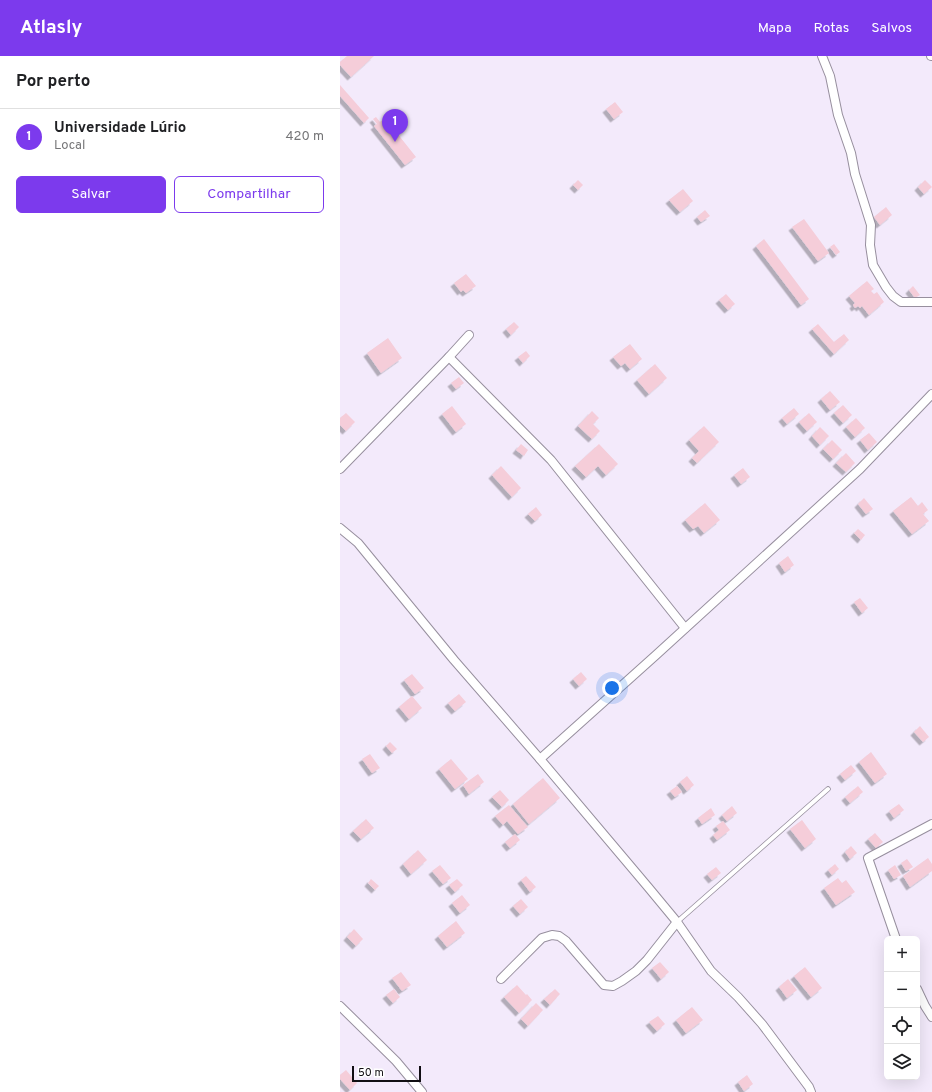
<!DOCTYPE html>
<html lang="pt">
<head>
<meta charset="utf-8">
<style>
	:root { --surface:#fff; --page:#f6f6f6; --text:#202124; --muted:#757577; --line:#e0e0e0; --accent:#7c3aed }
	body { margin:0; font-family:Overpass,sans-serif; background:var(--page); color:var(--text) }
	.controls { position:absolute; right:12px; bottom:12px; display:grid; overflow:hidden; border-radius:6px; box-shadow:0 4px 16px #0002 }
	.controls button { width:36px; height:36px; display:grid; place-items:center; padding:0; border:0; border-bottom:1px solid var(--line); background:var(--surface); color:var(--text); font:20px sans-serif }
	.scale { position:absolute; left:12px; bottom:10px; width:69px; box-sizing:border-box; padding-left:4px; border:2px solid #110e13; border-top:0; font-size:11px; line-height:14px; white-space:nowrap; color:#110e13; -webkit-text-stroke:3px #fff; paint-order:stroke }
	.you { position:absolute; left:272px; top:632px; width:14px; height:14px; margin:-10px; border:3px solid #fff; border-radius:50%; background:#1a73e8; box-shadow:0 0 0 6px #1a73e833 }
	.badge { display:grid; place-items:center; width:26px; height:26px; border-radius:50%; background:var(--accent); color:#fff; font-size:13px; font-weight:700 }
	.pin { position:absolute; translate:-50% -33px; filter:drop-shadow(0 1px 2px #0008) }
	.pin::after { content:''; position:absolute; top:21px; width:14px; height:12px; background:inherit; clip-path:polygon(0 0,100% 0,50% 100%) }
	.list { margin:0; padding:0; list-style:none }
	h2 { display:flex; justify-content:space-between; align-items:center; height:52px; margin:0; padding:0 16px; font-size:17px }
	h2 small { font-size:13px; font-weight:400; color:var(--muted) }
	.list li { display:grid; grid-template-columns:26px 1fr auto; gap:12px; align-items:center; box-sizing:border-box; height:56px; padding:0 16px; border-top:1px solid var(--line) }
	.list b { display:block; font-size:15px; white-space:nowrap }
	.list p { margin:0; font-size:13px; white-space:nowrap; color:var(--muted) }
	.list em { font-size:13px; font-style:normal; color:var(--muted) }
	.actions { display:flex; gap:8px; padding:12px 16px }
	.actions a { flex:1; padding:9px 0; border:1px solid var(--accent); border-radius:6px; text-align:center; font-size:14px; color:var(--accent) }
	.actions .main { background:var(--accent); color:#fff }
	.icon { flex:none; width:22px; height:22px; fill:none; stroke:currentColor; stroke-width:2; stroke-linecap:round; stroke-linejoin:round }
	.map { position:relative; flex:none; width:592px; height:1036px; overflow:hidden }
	header { display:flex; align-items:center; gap:24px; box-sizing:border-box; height:56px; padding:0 20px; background:var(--accent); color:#fff }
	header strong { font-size:19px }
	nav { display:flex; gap:22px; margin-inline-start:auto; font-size:14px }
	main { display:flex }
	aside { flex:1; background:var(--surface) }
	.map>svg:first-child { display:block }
	.building { fill:#f5cdd9; filter:url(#shadow) }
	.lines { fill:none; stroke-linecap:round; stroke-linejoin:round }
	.service-casing { stroke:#978f9e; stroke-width:5.5 }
	.minor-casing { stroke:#978f9e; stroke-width:10 }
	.service { stroke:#fff; stroke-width:4 }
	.minor { stroke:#fff; stroke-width:8 }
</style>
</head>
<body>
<header>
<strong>Atlasly</strong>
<nav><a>Mapa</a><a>Rotas</a><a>Salvos</a></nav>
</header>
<main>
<aside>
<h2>Por perto<small></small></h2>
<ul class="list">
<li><span class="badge">1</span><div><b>Universidade Lúrio</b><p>Local</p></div><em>420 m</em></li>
</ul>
<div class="actions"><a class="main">Salvar</a><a>Compartilhar</a></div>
</aside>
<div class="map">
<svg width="592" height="1036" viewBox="0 0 592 1036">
	<defs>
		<filter id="shadow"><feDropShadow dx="-3.5" dy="3.5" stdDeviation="0" flood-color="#0004"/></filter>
	</defs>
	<rect width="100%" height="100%" fill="#f3eafb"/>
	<g class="building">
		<path d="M7 0H34L11 21 0 9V6Z"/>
		<path d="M0 29 29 62 24 67 0 40Z"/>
		<path d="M275 46 283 56 274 63 266 53Z"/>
		<path d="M36 61 40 66 45 62 76 101 65 109 34 70 37 68 33 63Z"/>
		<path d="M238 124 243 129 238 134 233 129Z"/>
		<path d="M585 124 592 131 584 138 578 131Z"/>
		<path d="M343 133 353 145 340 156 329 144Z"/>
		<path d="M546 151 552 159 540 169 534 161Z"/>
		<path d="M365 154 370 160 361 166 357 161Z"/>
		<path d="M464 163 489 197 478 205 452 171Z"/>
		<path d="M424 183 469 243 461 249 416 190Z"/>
		<path d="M494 188 500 196 496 199 490 191Z"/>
		<path d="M126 218 136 230 126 237 123 234 121 236 114 227Z"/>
		<path d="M527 225 534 233 531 235 534 238 537 236 544 246 529 259 522 250 520 252 518 250 515 252 513 249 515 247 509 240Z"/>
		<path d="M573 230 580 239 575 242 569 234Z"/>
		<path d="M386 238 395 248 388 254 379 244Z"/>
		<path d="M174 266 179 271 171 279 166 273Z"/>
		<path d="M478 268 494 286 504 278 509 284 494 298 472 273Z"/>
		<path d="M48 282 62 302 41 317 27 297Z"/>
		<path d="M290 288 302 303 290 313 285 307 281 310 273 301Z"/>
		<path d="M186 295 190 300 183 307 178 301Z"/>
		<path d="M315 308 327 322 309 338 297 324Z"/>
		<path d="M119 321 124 327 116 333 111 327Z"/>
		<path d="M490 335 500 346 490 354 481 343Z"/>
		<path d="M503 349 512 359 503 367 494 357Z"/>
		<path d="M112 350 126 368 116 376 102 358Z"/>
		<path d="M454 352 459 358 447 368 442 362Z"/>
		<path d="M252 355 259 362 253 368 260 375 252 383 238 370Z"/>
		<path d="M6 357 15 366 6 375 0 369V362Z"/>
		<path d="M469 357 477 366 467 375 459 366Z"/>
		<path d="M516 362 525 372 515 381 506 371Z"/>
		<path d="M364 370 379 386 357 407 352 402 359 395 349 384Z"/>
		<path d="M480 371 489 380 480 389 472 380Z"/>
		<path d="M529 377 537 386 528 394 520 384Z"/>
		<path d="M492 384 502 394 493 403 483 393Z"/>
		<path d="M181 388 188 394 184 400 176 394Z"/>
		<path d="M259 388 278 408 266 419 258 410 246 421 235 410Z"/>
		<path d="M506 397 515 407 506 416 496 407Z"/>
		<path d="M161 410 181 432 172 441 152 419Z"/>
		<path d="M403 412 410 421 401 428 394 419Z"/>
		<path d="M571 441 578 450 582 446 588 454 583 458 589 465 572 478 553 455Z"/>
		<path d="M524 442 533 453 526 458 518 448Z"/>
		<path d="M365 447 380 464 364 477 358 470 353 473 345 464Z"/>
		<path d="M196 451 202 459 195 465 188 458Z"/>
		<path d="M518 473 525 479 521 484 514 477Z"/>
		<path d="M448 500 454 509 445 516 439 507Z"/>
		<path d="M520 542 528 552 522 557 514 546Z"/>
		<path d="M241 616 247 623 239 630 233 623Z"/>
		<path d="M72 618 84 632 75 638 64 624Z"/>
		<path d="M119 638 126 646 115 655 108 647Z"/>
		<path d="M72 640 82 652 69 663 59 651Z"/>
		<path d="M580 670 589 681 583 686 574 676Z"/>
		<path d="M50 686 57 693 52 697 46 690Z"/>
		<path d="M531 696 547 718 535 727 519 706Z"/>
		<path d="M30 698 40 712 32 717 22 703Z"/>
		<path d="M111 703 128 723 115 733 99 713Z"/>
		<path d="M511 709 516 715 505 724 500 718Z"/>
		<path d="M138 718 144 726 129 738 123 729Z"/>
		<path d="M347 720 354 729 347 735 340 726Z"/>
		<path d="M203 722 220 742 189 768 173 748Z"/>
		<path d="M337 730 342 736 335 741 330 735Z"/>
		<path d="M518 730 523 736 510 747 505 741Z"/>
		<path d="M160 734 169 744 162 751 152 741Z"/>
		<path d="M559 748 564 754 554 762 549 755Z"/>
		<path d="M169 749 188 771 178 778 167 765 163 769 155 760Z"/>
		<path d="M392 750 397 757 387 765 382 759Z"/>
		<path d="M371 752 375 759 362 768 358 762Z"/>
		<path d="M26 763 34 772 21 783 13 775Z"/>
		<path d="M462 764 476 783 465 792 450 773Z"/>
		<path d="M383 765 390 774 377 784 373 779 379 774 376 770Z"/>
		<path d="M535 777 543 786 536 792 528 783Z"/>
		<path d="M175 778 180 784 170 792 165 786Z"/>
		<path d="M511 790 517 797 510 803 505 796Z"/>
		<path d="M78 794 87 804 71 818 63 808Z"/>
		<path d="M588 802 592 808V815L570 831 563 820Z"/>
		<path d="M567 803 573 811 566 815 561 807Z"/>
		<path d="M495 808 499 813 492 819 488 814Z"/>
		<path d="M100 809 111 822 103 828 92 815Z"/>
		<path d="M555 809 561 819 554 823 548 814Z"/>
		<path d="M376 811 381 817 372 824 367 818Z"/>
		<path d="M186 820 196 831 190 836 181 824Z"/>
		<path d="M498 822 502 827 506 824 515 836 496 849 484 832Z"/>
		<path d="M31 823 39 830 35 834 28 827Z"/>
		<path d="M117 823 123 829 115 836 109 829Z"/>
		<path d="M122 839 130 849 120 857 112 847Z"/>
		<path d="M181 843 188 851 180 858 173 850Z"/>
		<path d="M116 865 125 877 107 891 98 880Z"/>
		<path d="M14 873 23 883 16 890 7 881Z"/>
		<path d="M320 906 329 916 321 923 312 912Z"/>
		<path d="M465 911 482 932 471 941 454 920Z"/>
		<path d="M61 916 71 929 62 935 52 922Z"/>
		<path d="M448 923 457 934 447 942 439 931Z"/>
		<path d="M177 929 186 939 187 938 192 944 179 957 164 941Z"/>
		<path d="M54 933 60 941 53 947 46 939Z"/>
		<path d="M215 933 220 938 210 949 204 943Z"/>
		<path d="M196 947 203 954 188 970 181 963Z"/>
		<path d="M352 951 363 964 346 977 336 964Z"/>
		<path d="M318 960 325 968 317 975 309 966Z"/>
		<path d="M6 1014 17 1027 10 1034 0 1023V1019Z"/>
		<path d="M407 1019 413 1028 404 1035 398 1026Z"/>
	</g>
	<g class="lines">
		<defs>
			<path id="service" d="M337 866 488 733"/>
			<g id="minor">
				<path d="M482 0 490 20 498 59 511 97 515 118 531 169 530 189 533 209 546 231 553 240 561 246H592"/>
				<path d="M591 0H592"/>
				<path d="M109 301 211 404 345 572"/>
				<path d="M0 413 109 301 129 279"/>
				<path d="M0 472 18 487 114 604 200 703 308 831 337 866 371 915 398 941 422 968 469 1031 471 1036"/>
				<path d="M200 703 316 599 520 413 592 338"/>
				<path d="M556 883 528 802 592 768"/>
				<path d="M161 923 202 882 212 879 219 880 226 885 264 929 273 930 282 925 296 915 307 904 337 866"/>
				<path d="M577 933 585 950 592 961"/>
				<path d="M0 950 56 1005 82 1036"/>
			</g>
		</defs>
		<use href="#service" class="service-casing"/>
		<use href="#minor" class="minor-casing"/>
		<use href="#service" class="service"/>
		<use href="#minor" class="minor"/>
	</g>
</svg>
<div class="controls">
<button>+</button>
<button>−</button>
<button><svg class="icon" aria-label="locate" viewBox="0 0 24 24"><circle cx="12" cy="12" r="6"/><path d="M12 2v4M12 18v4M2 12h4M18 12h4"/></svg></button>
<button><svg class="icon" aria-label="layers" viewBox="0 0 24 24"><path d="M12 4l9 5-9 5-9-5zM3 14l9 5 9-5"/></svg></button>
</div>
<div class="scale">50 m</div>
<div class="you"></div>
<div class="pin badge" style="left:55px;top:86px">1</div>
</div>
</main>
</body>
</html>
